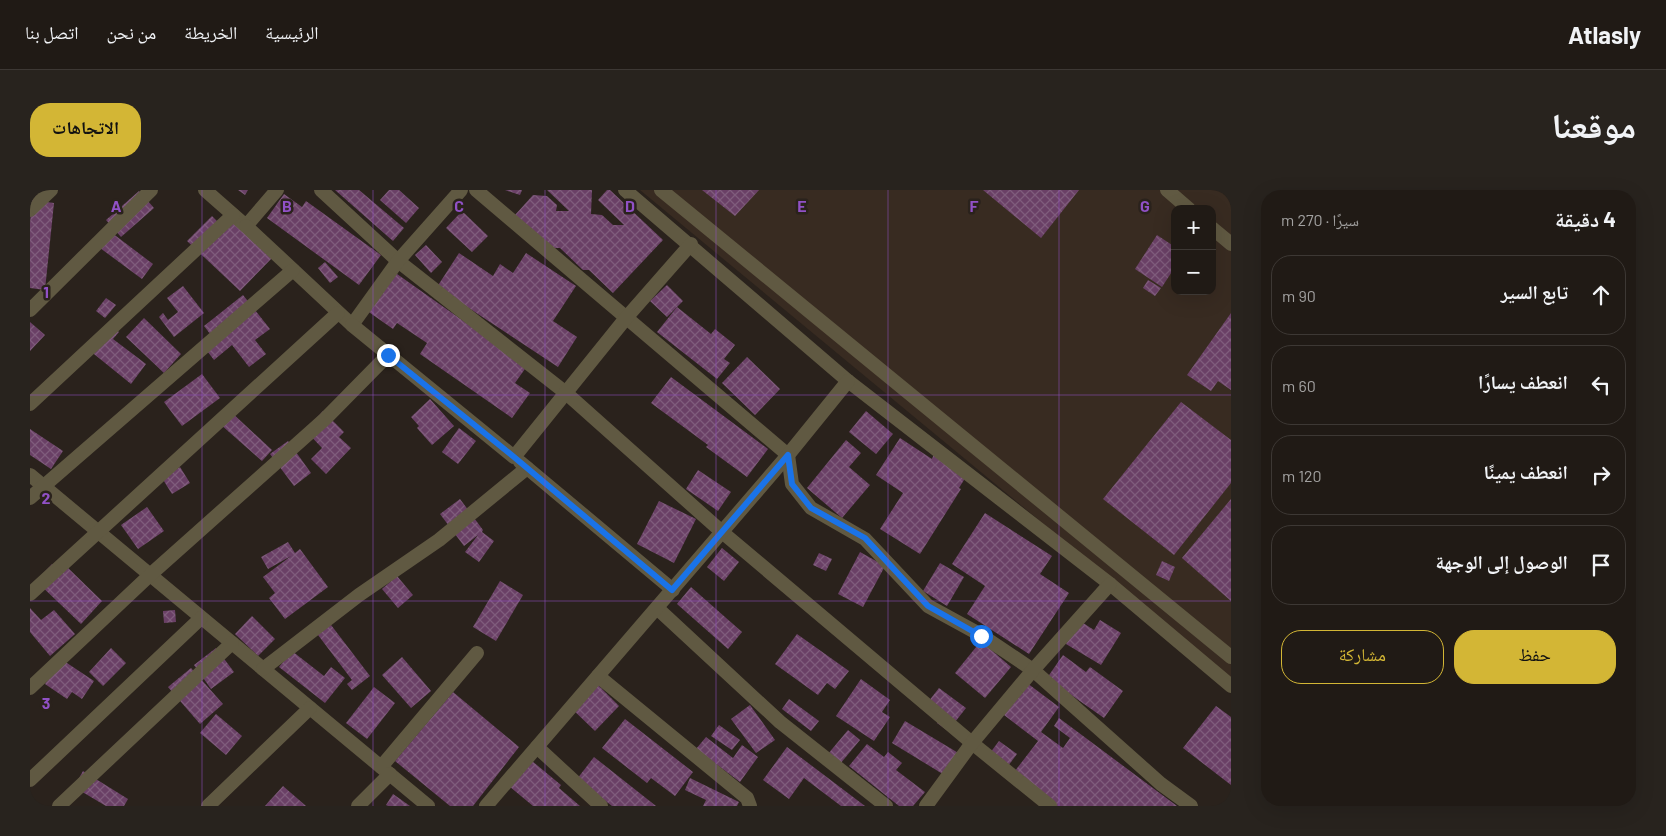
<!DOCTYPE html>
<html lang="ar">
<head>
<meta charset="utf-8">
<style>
	:root { --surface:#201a15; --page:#28231e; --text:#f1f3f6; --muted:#a2a1a0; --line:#3d3834; --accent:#d3b635 }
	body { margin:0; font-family:Barlow,"Noto Naskh Arabic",sans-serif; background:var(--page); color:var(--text); direction:rtl }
	.controls { position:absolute; right:15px; top:15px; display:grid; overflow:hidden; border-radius:10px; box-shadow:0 5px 20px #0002 }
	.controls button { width:45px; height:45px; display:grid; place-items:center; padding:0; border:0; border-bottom:1px solid var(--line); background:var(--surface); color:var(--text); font:25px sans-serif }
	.stop { position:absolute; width:15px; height:15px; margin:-11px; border:4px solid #1a73e8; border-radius:50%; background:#fff }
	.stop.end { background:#1a73e8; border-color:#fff; box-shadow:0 1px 5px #0008 }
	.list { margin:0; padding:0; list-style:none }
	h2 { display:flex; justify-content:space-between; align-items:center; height:65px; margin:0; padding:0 20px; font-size:21px }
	h2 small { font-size:16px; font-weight:400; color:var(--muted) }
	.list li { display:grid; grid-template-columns:32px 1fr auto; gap:15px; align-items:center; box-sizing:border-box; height:80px; margin:0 10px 10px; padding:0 10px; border:1px solid var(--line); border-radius:20px }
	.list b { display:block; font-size:19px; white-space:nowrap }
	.list em { font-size:16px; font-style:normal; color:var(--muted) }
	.actions { display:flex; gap:10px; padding:15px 20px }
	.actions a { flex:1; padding:11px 0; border:1px solid var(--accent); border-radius:20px; text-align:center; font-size:18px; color:var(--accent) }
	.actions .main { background:var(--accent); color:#111 }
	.icon { flex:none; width:28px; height:28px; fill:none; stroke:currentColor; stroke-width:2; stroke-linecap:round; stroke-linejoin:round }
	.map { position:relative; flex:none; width:1201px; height:616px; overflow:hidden; direction:ltr; border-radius:20px }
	header { display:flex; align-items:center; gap:30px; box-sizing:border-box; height:70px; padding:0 25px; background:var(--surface); border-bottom:1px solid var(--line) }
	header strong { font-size:24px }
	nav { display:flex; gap:28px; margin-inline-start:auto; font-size:18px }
	.intro { display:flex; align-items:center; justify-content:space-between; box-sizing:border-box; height:120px; padding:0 30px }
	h1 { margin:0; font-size:35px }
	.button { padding:12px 22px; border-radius:20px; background:var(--accent); color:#111; font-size:18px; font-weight:700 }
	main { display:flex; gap:30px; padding:0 30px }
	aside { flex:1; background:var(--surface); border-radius:20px; box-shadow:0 5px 20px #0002 }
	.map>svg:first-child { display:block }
	.built { fill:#382b21; fill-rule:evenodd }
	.building { fill:url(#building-cross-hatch) }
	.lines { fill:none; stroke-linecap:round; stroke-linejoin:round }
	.minor { stroke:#605942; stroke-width:14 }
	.route { stroke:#1a73e8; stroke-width:6 }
	.grid { fill:none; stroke:#9151c6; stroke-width:1; stroke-opacity:0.55 }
	.grid-label { font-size:16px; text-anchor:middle; font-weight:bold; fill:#9151c6; stroke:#2a221c; stroke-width:5; stroke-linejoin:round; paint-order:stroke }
</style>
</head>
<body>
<header>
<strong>Atlasly</strong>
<nav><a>الرئيسية</a><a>الخريطة</a><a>من نحن</a><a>اتصل بنا</a></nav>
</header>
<div class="intro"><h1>موقعنا</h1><a class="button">الاتجاهات</a></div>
<main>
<aside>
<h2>4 دقيقة<small>سيرًا · 270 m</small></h2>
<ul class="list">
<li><svg class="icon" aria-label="ahead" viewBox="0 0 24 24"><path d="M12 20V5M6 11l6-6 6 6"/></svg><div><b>تابع السير</b></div><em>90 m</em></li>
<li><svg class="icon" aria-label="left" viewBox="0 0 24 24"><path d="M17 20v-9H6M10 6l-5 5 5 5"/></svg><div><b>انعطف يسارًا</b></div><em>60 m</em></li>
<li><svg class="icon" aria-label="right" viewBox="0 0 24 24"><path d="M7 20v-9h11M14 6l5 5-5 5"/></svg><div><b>انعطف يمينًا</b></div><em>120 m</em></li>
<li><svg class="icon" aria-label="arrive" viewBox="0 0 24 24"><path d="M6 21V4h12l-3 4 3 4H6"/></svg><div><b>الوصول إلى الوجهة</b></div></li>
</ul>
<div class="actions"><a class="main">حفظ</a><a>مشاركة</a></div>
</aside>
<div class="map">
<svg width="1201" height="616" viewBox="0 0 1201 616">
	<defs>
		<pattern id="building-cross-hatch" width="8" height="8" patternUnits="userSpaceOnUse" patternTransform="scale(1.25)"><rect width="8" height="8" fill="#6a4066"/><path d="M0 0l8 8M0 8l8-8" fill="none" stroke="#7f5c7c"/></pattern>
	</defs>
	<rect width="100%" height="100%" fill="#2a221c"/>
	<path class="built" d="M610 0H1201V489ZM1145 19H1182V101H1145Z"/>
	<g class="building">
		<path d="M208 0H218L215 5Z"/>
		<path d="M305 0H329L374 38 363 51Z"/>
		<path d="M359 0H369L389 18 376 33 350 10Z"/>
		<path d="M475 0H492L490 5Z"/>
		<path d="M517 0H562L561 24 572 25 583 35H594L568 10 577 0H580L633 50 583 103 559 80H553L530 58H520L485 25 503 5 517 6 527 15 526 21H539Z"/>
		<path d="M672 0H729L705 26Z"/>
		<path d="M953 0H1049L1011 48Z"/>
		<path d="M109 1 124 18 91 47 76 30Z"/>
		<path d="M254 4 272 17 276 11 351 65 329 95 237 28Z"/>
		<path d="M2 10 24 13 15 100 0 98V33Z"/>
		<path d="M432 21 458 46 442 62 416 38Z"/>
		<path d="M182 26 191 35 198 27 242 68 210 101 157 51Z"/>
		<path d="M82 43 123 74 112 89 70 58Z"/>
		<path d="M1127 45 1145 57V77L1132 97 1105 79Z"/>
		<path d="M396 55 412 72 401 83 385 65Z"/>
		<path d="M429 63 463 86 470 74 483 83 496 63 546 96 523 131 547 147 528 177 407 97Z"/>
		<path d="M295 72 308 87 300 93 288 78Z"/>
		<path d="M360 79 497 176 485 193 500 203 482 228 390 164 397 153 367 133 363 139 333 118Z"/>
		<path d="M1118 90 1131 98 1125 106 1113 98Z"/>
		<path d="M637 95 653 111 637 127 620 111Z"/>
		<path d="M153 96 174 123 144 147 129 127 133 123 138 130 148 122 137 108Z"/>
		<path d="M213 105 240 139 225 150 236 164 219 177 202 155 184 170 174 157 184 149 174 136Z"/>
		<path d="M76 108 86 115 75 128 66 121Z"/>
		<path d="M647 117 681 144 685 139 705 155 694 169 700 173 687 189 627 142Z"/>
		<path d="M1201 123V200L1188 191 1181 201 1157 185Z"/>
		<path d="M114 128 151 164 134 183 96 147Z"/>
		<path d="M0 132 15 145 0 161Z"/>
		<path d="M79 134 89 142 83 149 116 174 101 194 59 160Z"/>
		<path d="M717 167 750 199 725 225 692 193Z"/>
		<path d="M172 184 190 208 152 236 134 212Z"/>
		<path d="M641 187 738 259 717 287 676 257 678 255 621 213Z"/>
		<path d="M400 209 424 236 402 255 387 238 389 236 381 227Z"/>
		<path d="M1151 212 1201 250V293L1144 365 1073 309Z"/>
		<path d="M293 221 314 242 309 247 321 258 296 284 281 269 292 258 275 240Z"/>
		<path d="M836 221 863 244 846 264 819 242Z"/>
		<path d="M201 222 242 260 232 271 190 234Z"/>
		<path d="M429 238 446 251 428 274 412 262Z"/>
		<path d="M0 239 33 261 21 279 0 265Z"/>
		<path d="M870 248 902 269 904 264 937 285 929 298 931 299 890 364 850 339 873 303 846 285Z"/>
		<path d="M816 250 831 263 819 277 840 295 812 328 777 298Z"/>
		<path d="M258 251 281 283 264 296 240 264Z"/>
		<path d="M150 277 160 293 142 304 132 288Z"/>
		<path d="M668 280 701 302 688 321 656 299Z"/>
		<path d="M430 309 453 340 452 342 464 351 449 372 435 362 448 345 434 356 410 324Z"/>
		<path d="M1201 309V411L1152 368Z"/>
		<path d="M629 311 666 329 644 373 607 354Z"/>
		<path d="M117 317 134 341 108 359 91 335Z"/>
		<path d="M955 323 1022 366 1010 384 1039 403 999 464 937 424 955 396 922 374Z"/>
		<path d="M258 352 265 363 270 359 298 397 255 429 239 408 245 403 233 387 261 366 238 379 231 367Z"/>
		<path d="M692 358 709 372 694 391 677 377Z"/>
		<path d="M830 362 855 376 833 417 808 404Z"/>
		<path d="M789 363 802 369 796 381 783 375Z"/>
		<path d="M1132 371 1145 377 1139 391 1126 385Z"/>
		<path d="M910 373 934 387 917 416 893 401Z"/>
		<path d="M22 374 32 383 37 377 72 411 51 434 6 391Z"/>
		<path d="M367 386 383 405 368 418 352 399Z"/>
		<path d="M470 391 493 405 466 451 443 437Z"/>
		<path d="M661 397 712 442 698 459 647 414Z"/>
		<path d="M0 418 11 430 24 420 45 444 20 466 0 442Z"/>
		<path d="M145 420 146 432 134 433 133 421Z"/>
		<path d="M222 426 245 449 228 466 205 444Z"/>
		<path d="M1070 430 1091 443 1071 475 1036 454 1050 431 1064 440Z"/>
		<path d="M298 431 340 486 322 500 317 494 322 490 285 441Z"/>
		<path d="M767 444 819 481 805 499 797 493 788 505 745 474Z"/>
		<path d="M951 451 981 477 955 508 925 483Z"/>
		<path d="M81 458 96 473 73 496 59 482Z"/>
		<path d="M186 458 204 482 181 499 164 475Z"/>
		<path d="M262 461 294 486 301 477 315 488 295 513 249 477Z"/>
		<path d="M1033 465 1056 482 1060 477 1093 501 1074 528 1017 488Z"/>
		<path d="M372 467 401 501 381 518 352 485Z"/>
		<path d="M31 469 64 491 52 509 42 502 37 509 15 494Z"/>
		<path d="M161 478 193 514 170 534 138 497Z"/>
		<path d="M562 489 589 516 565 541 538 515Z"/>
		<path d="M831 489 860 510 852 522 860 527 844 551 806 526Z"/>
		<path d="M997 493 1029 517 1011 542 1033 558 1040 548 1024 536 1029 528 1147 616H1013L978 590 1008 551 974 525Z"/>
		<path d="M344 497 365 513 337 549 316 533Z"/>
		<path d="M909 498 936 518 918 541 907 533 914 524 898 512Z"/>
		<path d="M423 502 489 557 443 616H420L365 571Z"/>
		<path d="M759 509 789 531 781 541 752 519Z"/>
		<path d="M720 515 745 550 726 563 701 529Z"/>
		<path d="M1186 516 1201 527V595L1153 558Z"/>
		<path d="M186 524 212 546 196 565 170 543Z"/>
		<path d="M595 529 663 582 645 606 621 588 617 593 572 558Z"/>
		<path d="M875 531 930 564 916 586 862 553Z"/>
		<path d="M689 535 710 550 702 560 681 546Z"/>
		<path d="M818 540 830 550 810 574 798 564Z"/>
		<path d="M676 547 703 568 712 555 728 567 710 592 666 559Z"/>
		<path d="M969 551 987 564 978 576 960 563Z"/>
		<path d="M837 554 854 567 858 562 872 573 866 580 895 602 883 616H869L819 576Z"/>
		<path d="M757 557 835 616H811L774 588 759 609 733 590Z"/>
		<path d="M496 566 531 595 529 598 550 616H503L474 592Z"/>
		<path d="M564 567 626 616H582L547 589Z"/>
		<path d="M53 581 98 609 94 616H76L44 597Z"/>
		<path d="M660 588 709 612 707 616H673L676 610 655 600Z"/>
		<path d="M253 596 276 616H235Z"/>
		<path d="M363 604 380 616H358L356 615Z"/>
	</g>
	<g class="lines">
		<g class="minor">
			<path d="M175 0 216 36 247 0"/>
			<path d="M291 0 368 71 536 203 692 342 942 553 1020 616"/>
			<path d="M446 0 758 265 762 294 781 318 835 349 898 416 951 445 1003 480 1131 594 1161 616"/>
			<path d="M595 0 818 191 1080 394 1201 496"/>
			<path d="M631 0 1201 467"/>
			<path d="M1137 0 1159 19"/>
			<path d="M0 20 21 0"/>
			<path d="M216 36 322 135 368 71 431 0"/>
			<path d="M1182 38 1201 54"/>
			<path d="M0 120 121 0"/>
			<path d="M322 135 484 267 596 128 661 54"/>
			<path d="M0 214 203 25"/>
			<path d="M490 272 643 400"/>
			<path d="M0 285 398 616"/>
			<path d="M0 308 263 80"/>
			<path d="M0 404 308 123"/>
			<path d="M627 418 750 532 856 616"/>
			<path d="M233 479 329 405 409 350 497 278"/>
			<path d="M568 486 717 608 720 616"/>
			<path d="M0 498 120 385 295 229 358 165"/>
			<path d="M507 557 571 616"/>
			<path d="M351 577 447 463"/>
			<path d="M0 590 171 428"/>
			<path d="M29 616 202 453"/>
			<path d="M178 616 280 518"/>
			<path d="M328 616 360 584"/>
			<path d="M456 616 758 265 818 191"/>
			<path d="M896 616 942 553 1003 480 1080 394"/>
		</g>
	</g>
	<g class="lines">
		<path class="route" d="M358 165 484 267 642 400 758 265 762 294 781 318 835 348 898 416 951 446"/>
	</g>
	<path class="grid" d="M172 0V616M343 0V616M515 0V616M686 0V616M858 0V616M1029 0V616M0 205H1201M0 411H1201"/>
	<g class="grid-label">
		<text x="86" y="22">A</text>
		<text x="257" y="22">B</text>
		<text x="429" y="22">C</text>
		<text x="600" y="22">D</text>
		<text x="772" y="22">E</text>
		<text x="944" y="22">F</text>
		<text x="1115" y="22">G</text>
		<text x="16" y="108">1</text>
		<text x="16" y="314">2</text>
		<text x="16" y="519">3</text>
	</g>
</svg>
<div class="controls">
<button>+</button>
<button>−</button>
</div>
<div class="stop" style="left:951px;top:446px"></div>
<div class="stop end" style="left:358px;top:165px"></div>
</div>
</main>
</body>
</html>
